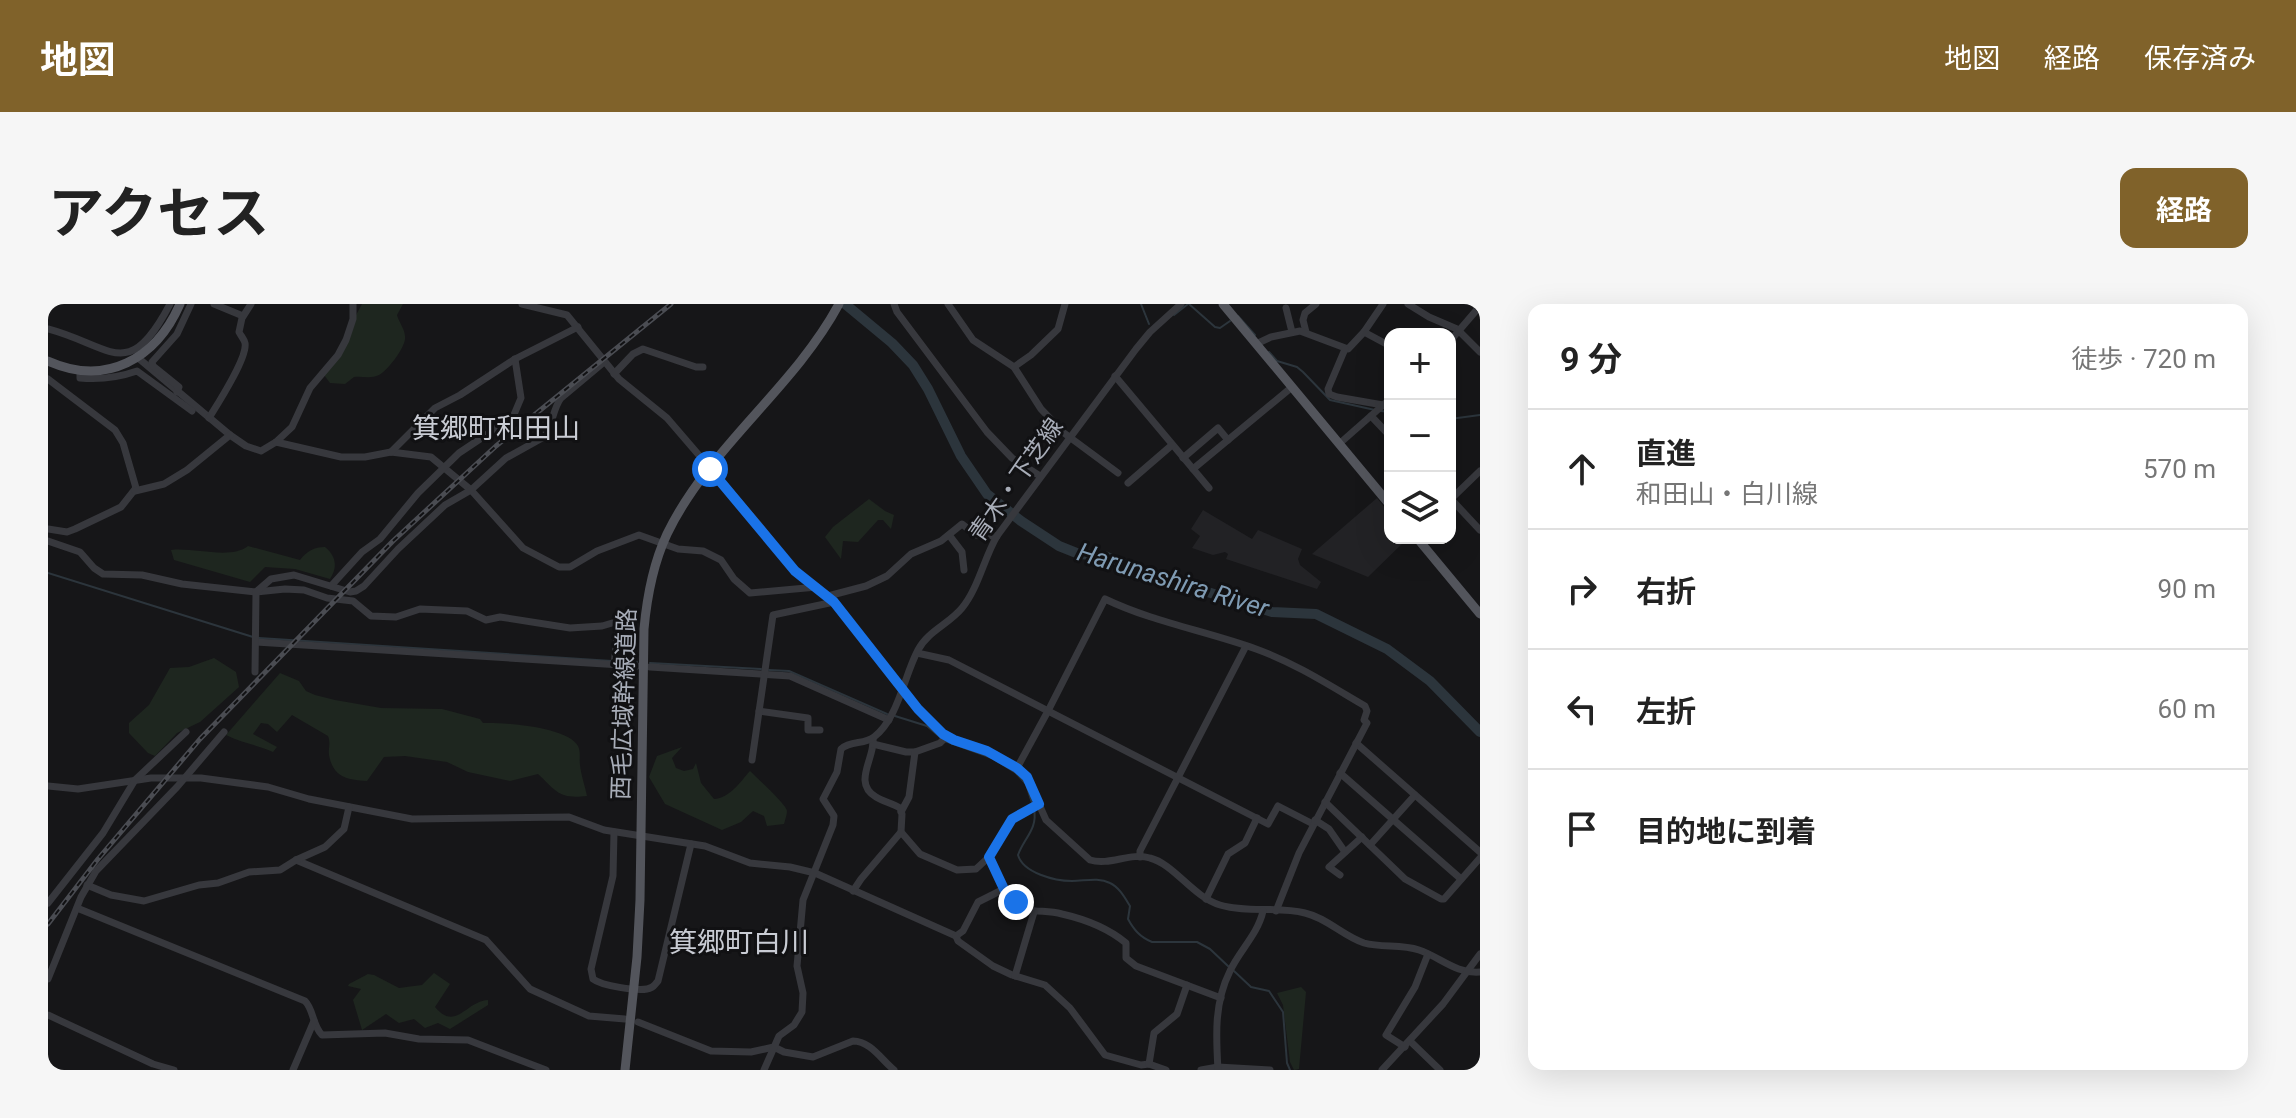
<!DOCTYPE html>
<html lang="ja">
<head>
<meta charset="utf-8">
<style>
	:root { --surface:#fff; --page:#f6f6f6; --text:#222; --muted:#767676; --line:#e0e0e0; --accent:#80622a }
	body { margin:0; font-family:Roboto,"Noto Sans JP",sans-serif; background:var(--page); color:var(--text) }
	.controls { position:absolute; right:24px; top:24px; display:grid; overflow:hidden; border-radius:16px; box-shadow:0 8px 32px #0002 }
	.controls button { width:72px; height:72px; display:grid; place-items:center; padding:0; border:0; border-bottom:2px solid var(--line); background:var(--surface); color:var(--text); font:40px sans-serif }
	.stop { position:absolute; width:24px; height:24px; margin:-18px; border:6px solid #1a73e8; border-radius:50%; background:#fff }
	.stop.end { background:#1a73e8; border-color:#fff; box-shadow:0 2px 8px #0008 }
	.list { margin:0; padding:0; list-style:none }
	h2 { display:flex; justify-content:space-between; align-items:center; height:104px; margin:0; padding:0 32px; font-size:34px }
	h2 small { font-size:26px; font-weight:400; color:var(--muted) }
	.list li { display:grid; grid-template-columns:52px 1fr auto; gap:24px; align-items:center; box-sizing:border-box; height:120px; padding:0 32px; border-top:2px solid var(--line) }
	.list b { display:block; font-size:30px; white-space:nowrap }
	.list p { margin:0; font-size:26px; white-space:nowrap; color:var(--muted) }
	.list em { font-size:26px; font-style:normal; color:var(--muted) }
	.icon { flex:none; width:44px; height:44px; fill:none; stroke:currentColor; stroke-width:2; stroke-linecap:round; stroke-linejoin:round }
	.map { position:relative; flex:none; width:1432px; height:766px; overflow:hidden; border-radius:16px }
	header { display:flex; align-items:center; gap:48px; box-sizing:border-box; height:112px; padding:0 40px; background:var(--accent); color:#fff }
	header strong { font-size:38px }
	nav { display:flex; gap:44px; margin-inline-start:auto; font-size:28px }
	.intro { display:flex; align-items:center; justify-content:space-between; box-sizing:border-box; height:192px; padding:0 48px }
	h1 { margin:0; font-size:56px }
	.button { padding:20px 36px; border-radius:16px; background:var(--accent); color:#fff; font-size:28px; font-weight:700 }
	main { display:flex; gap:48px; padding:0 48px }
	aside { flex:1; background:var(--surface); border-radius:16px; box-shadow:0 8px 32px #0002 }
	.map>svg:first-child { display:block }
	.built { fill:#222225 }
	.green { fill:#1e261f }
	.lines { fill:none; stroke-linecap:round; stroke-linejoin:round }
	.stream { stroke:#2c353c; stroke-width:2 }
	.river { stroke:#2c353c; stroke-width:10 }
	.minor { stroke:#37383d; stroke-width:7 }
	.major { stroke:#53555c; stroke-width:9 }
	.rail-casing { stroke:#4a4c52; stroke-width:5 }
	.rail { stroke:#111113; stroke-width:2; stroke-dasharray:6; stroke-linecap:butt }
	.route { stroke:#1a73e8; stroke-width:10 }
	.labels { text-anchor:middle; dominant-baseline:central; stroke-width:6; stroke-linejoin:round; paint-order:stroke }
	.street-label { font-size:24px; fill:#a8adb8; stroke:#111113 }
	.water-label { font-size:26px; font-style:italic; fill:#7f9bb3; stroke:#111113 }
	.quarter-label { font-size:28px; fill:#c9ccd4; stroke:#111113 }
</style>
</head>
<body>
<header>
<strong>地図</strong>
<nav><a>地図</a><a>経路</a><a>保存済み</a></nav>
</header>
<div class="intro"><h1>アクセス</h1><a class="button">経路</a></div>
<main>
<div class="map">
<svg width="1432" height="766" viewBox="0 0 1432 766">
	<rect width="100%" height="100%" fill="#161618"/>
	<g class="built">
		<path d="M1329 194 1342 210V234H1360L1320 273 1264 250Z"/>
		<path d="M1155 206 1204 235 1210 226 1254 245 1250 255 1252 261 1273 278 1269 285 1178 255 1180 250 1177 248 1165 251 1144 244 1152 232 1143 225Z"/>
	</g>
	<g class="green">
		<path d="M314 0H355L349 11C351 19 358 26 357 35 356 45 340 66 331 71 323 75 314 72 306 73L297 80 282 79 276 71Z"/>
		<path d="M821 195 837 207 846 211 843 225 835 216H830L810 238 795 237 793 255 777 233 785 223Z"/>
		<path d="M200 242 252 256C259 247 266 243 277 243 288 252 290 263 282 275L247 265 217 263 202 278 126 256 123 246C145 243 183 256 200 242Z"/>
		<path d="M166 354 188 368 191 383 152 418 129 429 107 452 100 449 81 429V419L101 401 122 364 141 363Z"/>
		<path d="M232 369 251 377 258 387 267 391 287 396 333 404 394 405 432 415 435 419C455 418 520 423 530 442 533 448 531 455 532 461 533 471 537 482 539 492 511 495 509 488 490 470L462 477 420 468 399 458 357 452 336 453 319 477C299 476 285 473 281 451 280 444 283 439 280 432L244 411 229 428 220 420 213 419 205 430 229 443 225 448C209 441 194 439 178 431Z"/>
		<path d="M634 443 624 454 628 464 636 467 645 465 648 459 653 479 666 495C682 494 692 478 702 467 709 474 739 501 739 507 739 510 737 517 736 520L719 522 716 512 705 507 693 518 674 526 617 500 601 473 609 452Z"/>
		<path d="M386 669 402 680 387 703C408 728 418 697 440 696V701L402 725 390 719 377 724 366 715 351 719 338 710 314 726 305 696 313 685 300 682 301 680 320 670 326 671 351 684 366 682 374 681Z"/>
		<path d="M1253 683 1258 688 1251 765 1246 766 1242 758 1235 701 1229 689Z"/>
	</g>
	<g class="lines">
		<g class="stream">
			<path d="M1093 0 1101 20"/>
			<path d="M1141 0 1167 23 1172 24 1182 17"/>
			<path d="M1126 11 1140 0"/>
			<path d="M1190 12 1207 31"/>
			<path d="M1221 48 1229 57 1249 63 1255 68 1282 96 1327 106"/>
			<path d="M1333 107 1342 108"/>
			<path d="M1402 115 1432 111"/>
			<path d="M0 269 205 333"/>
			<path d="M211 334 564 357"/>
			<path d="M571 357 589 358"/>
			<path d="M602 359 713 365"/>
			<path d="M721 366 741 367 839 410"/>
			<path d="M847 412 879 422 892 433"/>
			<path d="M897 437 944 454 968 469 978 480 984 499"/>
			<path d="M986 505C990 525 976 534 970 551 975 569 1007 577 1024 577 1037 577 1050 573 1062 579 1071 583 1077 594 1082 602L1080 615C1086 626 1092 633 1104 638H1149L1162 645 1181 663"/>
			<path d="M1186 667 1203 683 1221 687 1235 708 1239 759 1242 766"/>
		</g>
		<path class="river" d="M797 0 844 39 865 61 880 85 913 152 939 190 973 217 1011 242 1031 250 1057 252 1095 268 1224 308 1268 310 1339 345 1382 377 1432 428"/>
		<g class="minor">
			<path d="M166 0 195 12"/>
			<path d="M474 0 519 11 571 75 619 114 711 221 747 267 786 298 870 405 895 430 906 436 939 447 969 464 979 473 998 516 1042 556C1062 562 1082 548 1102 554 1126 560 1145 593 1172 601 1199 609 1230 602 1257 609 1279 614 1295 632 1316 639 1334 644 1353 640 1371 646 1392 653 1408 670 1432 668"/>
			<path d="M846 0 849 8 939 128 964 154 992 172"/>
			<path d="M900 0 925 36 966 63 993 105 1016 129 1070 169"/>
			<path d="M1360 0 1381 13 1409 25 1432 48"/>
			<path d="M1238 4 1244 28"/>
			<path d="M0 25C64 42 80 80 122 0"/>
			<path d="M1258 28 1255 16 1257 9 1268 0"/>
			<path d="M1316 28 1342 42"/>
			<path d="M1402 37 1432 2"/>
			<path d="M1208 40 1223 33 1252 27 1300 45 1316 28 1335 0"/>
			<path d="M1297 45 1280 85 1281 90 1289 93 1335 101"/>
			<path d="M89 53 182 131 198 142 213 147 228 138 244 123 262 84 290 51 298 36 305 15V0"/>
			<path d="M966 63 983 51 1010 25 1017 0"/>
			<path d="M32 67V74C53 76 69 74 89 67L144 107"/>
			<path d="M566 70 585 50 595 45 648 63H655"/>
			<path d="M1067 72 1161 184"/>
			<path d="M0 75 67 126 75 139 88 184 73 203 27 225 19 228 0 225"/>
			<path d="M129 88 131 83 105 62 104 58 129 30 143 0"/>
			<path d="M1323 112 1342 132"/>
			<path d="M161 114C169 101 200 53 197 39 196 35 193 32 191 28L194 14 203 0"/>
			<path d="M228 138 293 153H317L343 148 383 153 423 186 475 244 511 263H522L549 247 591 231 630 245 655 247 673 256 686 275 702 289 769 283"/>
			<path d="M1291 140 1342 95"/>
			<path d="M343 148 387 104 412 91 467 55 530 23"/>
			<path d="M1135 154 1170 124 1180 136"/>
			<path d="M1145 165 1244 83"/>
			<path d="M1080 179 1124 141"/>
			<path d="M87 187 116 180 139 166 182 131"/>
			<path d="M1402 194 1432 226"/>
			<path d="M1402 196 1432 167"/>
			<path d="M901 231 914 248 916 266"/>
			<path d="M0 237 32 248 46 264 55 270 94 271 134 280 208 288 237 285 256 286 279 294 305 297 323 312 348 313 372 305 419 307 438 316 452 313 522 324 554 322 571 317 566 360"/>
			<path d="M283 282 314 248 332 235 370 189 411 149 465 113 473 94 467 55"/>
			<path d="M780 292 818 282 839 272 863 250 893 237 914 220 928 231 949 232"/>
			<path d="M208 338 589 362"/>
			<path d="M869 349 901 356 1220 520 1230 502 1265 520"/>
			<path d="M602 363 742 372 841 416"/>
			<path d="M207 368 208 288 223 275 246 271 302 288 308 287 316 282 350 245 397 201 423 186 458 154 496 133C505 122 504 106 513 94L556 58"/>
			<path d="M711 407 760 414V426H772"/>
			<path d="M825 435C827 454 804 479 828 493 836 498 844 499 852 504L854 510 853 528 872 550 909 566 928 565 941 553 964 515 991 500"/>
			<path d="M1308 439 1432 548"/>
			<path d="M825 440 858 448H867"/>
			<path d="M704 456 725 311 786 298"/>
			<path d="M969 464 1000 407 1057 295C1105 318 1158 327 1208 345 1247 359 1281 381 1317 402L1319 407 1316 416 1319 419 1251 549 1228 607"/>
			<path d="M1292 469 1413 575"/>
			<path d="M0 482 30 485 103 474H153L220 483 261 495 364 515 521 513 556 526 657 542 702 559 742 563 767 569 908 632 915 627 930 598 956 585"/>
			<path d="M1277 498 1357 575 1393 595H1396L1432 554"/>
			<path d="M853 508 861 493 867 448 892 439 899 432"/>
			<path d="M1267 516 1281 525 1297 548"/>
			<path d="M566 528 565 572 543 665 545 675C554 682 589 687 599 685 606 684 606 681 610 677L643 540"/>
			<path d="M1322 541 1367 491"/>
			<path d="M941 553C947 566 952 582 962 593 980 613 992 604 1014 610 1036 615 1061 625 1078 639V654L1088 662 1173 694"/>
			<path d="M1092 553V547L1198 342"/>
			<path d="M248 556 438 636 482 685 541 712 577 715"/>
			<path d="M1292 571 1281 563 1314 533"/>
			<path d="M39 581 63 591 96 597 151 581 170 579 201 568 232 566 248 556 277 543 296 525 301 503"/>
			<path d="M805 587 813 575 853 528"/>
			<path d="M1158 595 1180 550 1197 539 1209 514"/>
			<path d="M0 599 55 529 87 476 138 428"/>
			<path d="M29 604 257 697C266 706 264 721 274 731L337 729 371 735 420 736 498 766"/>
			<path d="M908 632 910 637 945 662 964 671 997 681 1022 704 1057 751 1093 761 1101 760 1118 766"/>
			<path d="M967 672 986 608"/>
			<path d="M0 675 33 593 48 567 129 483 176 428"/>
			<path d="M0 711 105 760 126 766"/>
			<path d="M590 718 663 747 703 748 726 743 736 748 765 753 805 737C822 737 833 755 846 766"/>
			<path d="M1362 737 1392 766"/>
			<path d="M1357 743 1338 731 1367 683 1380 650"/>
			<path d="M1101 760 1106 729 1129 710 1139 681"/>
			<path d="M245 766 266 717"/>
			<path d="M716 766 731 732 746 721 754 708 755 689 749 662 755 596 785 521 786 512 775 495 789 468 793 445C803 436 816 441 826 433 850 415 856 372 870 346 880 327 901 320 914 304 930 285 936 254 949 232L1088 45 1102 28 1133 0"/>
			<path d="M1153 766 1170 763 1222 766"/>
			<path d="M1170 766C1168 732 1166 699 1182 667 1191 647 1210 630 1215 607"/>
			<path d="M1334 766 1395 700 1432 650"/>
		</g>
		<g class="major">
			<path d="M1175 0 1342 201"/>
			<path d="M0 57C58 83 108 55 132 0"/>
			<path d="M1369 234 1432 310"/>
			<path d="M577 766 589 653 592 596 596 325C599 292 605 260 619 230 661 143 746 84 791 0"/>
		</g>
		<defs>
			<path id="rail" d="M0 620 50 555 152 435 345 237 448 142 623 0"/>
		</defs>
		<use href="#rail" class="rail-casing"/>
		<use href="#rail" class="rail"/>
	</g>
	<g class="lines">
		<path class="route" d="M662 165 747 267 786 298 870 405 895 430 906 436 939 447 969 464 979 473 991 500 964 515 941 553 956 585 968 598"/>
	</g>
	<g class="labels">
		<g class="street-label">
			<text transform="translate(968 176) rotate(-55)">青木・下芝線</text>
			<text transform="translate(576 400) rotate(-88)">西毛広域幹線道路</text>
		</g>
		<g class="water-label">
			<text transform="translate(1125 276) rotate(17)">Harunashira River</text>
		</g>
		<g class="quarter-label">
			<text x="448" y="124">箕郷町和田山</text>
			<text x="691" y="638">箕郷町白川</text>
		</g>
	</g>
</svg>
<div class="controls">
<button>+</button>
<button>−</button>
<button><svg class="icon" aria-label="layers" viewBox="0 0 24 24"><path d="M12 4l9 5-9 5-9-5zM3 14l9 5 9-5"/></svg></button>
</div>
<div class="stop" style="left:662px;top:165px"></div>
<div class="stop end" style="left:968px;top:598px"></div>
</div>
<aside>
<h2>9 分<small>徒歩 · 720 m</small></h2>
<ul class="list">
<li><svg class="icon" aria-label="ahead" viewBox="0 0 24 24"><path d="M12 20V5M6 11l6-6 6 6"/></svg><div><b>直進</b><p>和田山・白川線</p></div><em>570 m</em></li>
<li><svg class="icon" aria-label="right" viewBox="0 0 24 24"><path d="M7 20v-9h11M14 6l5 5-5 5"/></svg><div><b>右折</b></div><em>90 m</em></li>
<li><svg class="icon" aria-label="left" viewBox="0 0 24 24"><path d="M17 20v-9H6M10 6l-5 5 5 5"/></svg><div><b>左折</b></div><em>60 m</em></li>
<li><svg class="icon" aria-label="arrive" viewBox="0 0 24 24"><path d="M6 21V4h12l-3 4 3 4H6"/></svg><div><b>目的地に到着</b></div></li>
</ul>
</aside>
</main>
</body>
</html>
